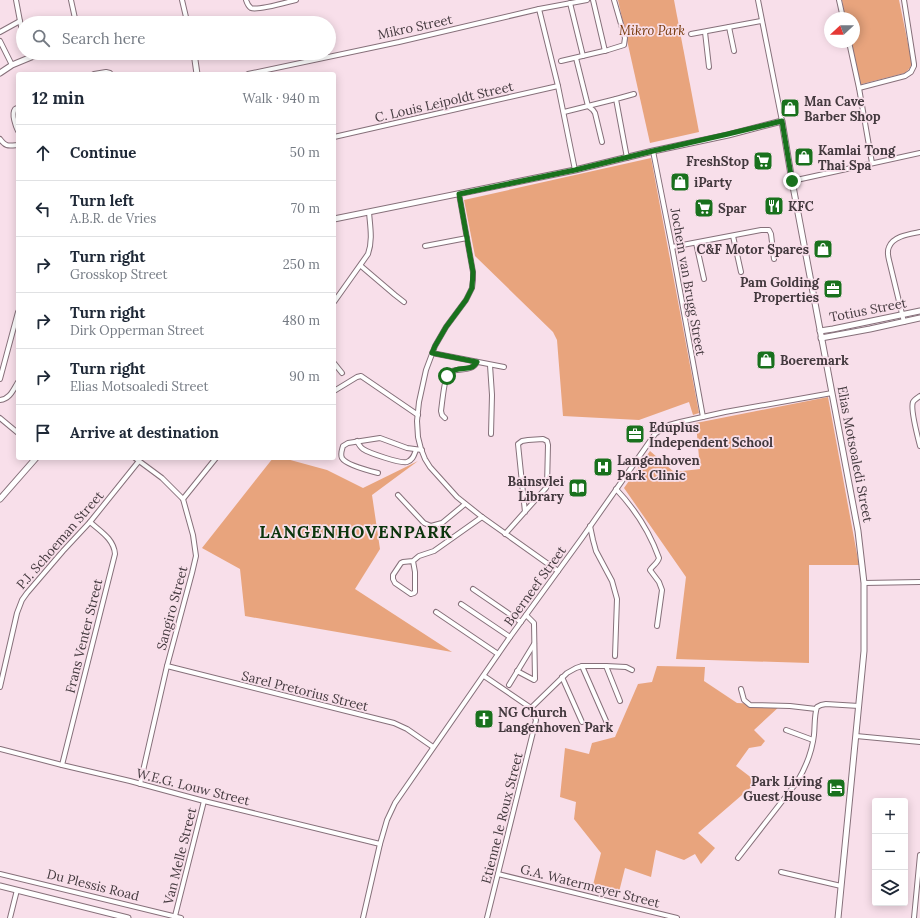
<!DOCTYPE html>
<html lang="en">
<head>
<meta charset="utf-8">
<style>
	:root { --surface:#fff; --page:#f2f2f3; --text:#1f2937; --muted:#747a83; --line:#e0e1e3 }
	body { margin:0; font-family:Lora,serif; background:var(--page); color:var(--text) }
	.controls { position:absolute; right:12px; bottom:12px; display:grid; overflow:hidden; border-radius:4px; box-shadow:0 2px 10px #0003 }
	.controls button { width:36px; height:36px; display:grid; place-items:center; padding:0; border:0; border-bottom:1px solid var(--line); background:var(--surface); color:var(--text); font:20px sans-serif }
	.compass { position:absolute; left:824px; top:12px; width:36px; height:36px; border-radius:50%; background:var(--surface); box-shadow:0 2px 10px #0003; rotate:249deg }
	.stop { position:absolute; width:12px; height:12px; margin:-9px; border:3px solid #19711d; border-radius:50%; background:#fff }
	.stop.end { background:#19711d; border-color:#fff; box-shadow:0 1px 4px #0008 }
	.list { margin:0; padding:0; list-style:none }
	h2 { display:flex; justify-content:space-between; align-items:center; height:52px; margin:0; padding:0 16px; font-size:17px }
	h2 small { font-size:13px; font-weight:400; color:var(--muted) }
	.list li { display:grid; grid-template-columns:26px 1fr auto; gap:12px; align-items:center; box-sizing:border-box; height:56px; padding:0 16px; border-top:1px solid var(--line) }
	.list b { display:block; font-size:15px; white-space:nowrap }
	.list p { margin:0; font-size:13px; white-space:nowrap; color:var(--muted) }
	.list em { font-size:13px; font-style:normal; color:var(--muted) }
	.icon { flex:none; width:22px; height:22px; fill:none; stroke:currentColor; stroke-width:2; stroke-linecap:round; stroke-linejoin:round }
	.map { position:relative; flex:none; width:920px; height:918px; overflow:hidden }
	.search { position:absolute; background:var(--surface); box-shadow:0 2px 10px #0003; left:16px; top:16px; width:320px; height:44px; display:flex; align-items:center; gap:10px; box-sizing:border-box; padding:0 14px; border-radius:22px; color:var(--muted); font-size:15px }
	.panel { position:absolute; background:var(--surface); box-shadow:0 2px 10px #0003; left:16px; top:72px; width:320px; height:388px; border-radius:4px }
	.map>svg:first-child { display:block }
	.green { fill:#e8a47d }
	.lines { fill:none; stroke-linecap:round; stroke-linejoin:round }
	.minor-casing { stroke:#86707a; stroke-width:6 }
	.tertiary-casing { stroke:#86707a; stroke-width:7 }
	.minor { stroke:#fff; stroke-width:4 }
	.tertiary { stroke:#fff; stroke-width:5 }
	.route { stroke:#19711d; stroke-width:5 }
	.labels { text-anchor:middle; dominant-baseline:central; stroke-width:3.5; stroke-linejoin:round; paint-order:stroke }
	.street-label { font-size:13px; fill:#43393e; stroke:#f8dfea }
	.park-label { font-size:13px; font-style:italic; fill:#76380a; stroke:#f8dfea }
	.poi-label { font-size:13px; font-weight:bold; fill:#43393e; stroke:#f8dfea; text-anchor:start }
	.district-label { font-size:17px; font-weight:bold; letter-spacing:1px; fill:#0c350d; stroke:#f8dfea }
</style>
</head>
<body>
<div class="map">
<svg width="920" height="918" viewBox="0 0 920 918">
	<rect width="100%" height="100%" fill="#f8dfea"/>
	<g class="green">
		<path d="M618 0H674L699 132 650 143Z"/>
		<path d="M842 0H899L912 63 910 68 905 73 858 85 850 42H854V18H845Z"/>
		<path d="M651 158 699 413 693 415 689 402 639 420 563 416 557 340 553 332 475 256 464 200Z"/>
		<path d="M828 397 859 565H809V663L676 659 686 577 624 488 650 451 674 472 700 469 696 423Z"/>
		<path d="M273 458H283L327 470 363 488 418 461 372 495 380 549 355 589 452 652 245 616 240 569 202 548Z"/>
		<path d="M657 666 705 667 704 681 737 703 781 705 754 730 765 741 761 746 749 748 736 766 757 782 698 833 715 848 701 864 695 854 684 860 656 850 651 877 625 868 618 896 592 889 601 853 574 819 576 802 560 797 565 748 589 754 592 743 615 737 638 684 652 682Z"/>
	</g>
	<g class="lines">
		<defs>
			<g id="minor">
				<path d="M16 0 23 37"/>
				<path d="M71 0 76 23"/>
				<path d="M182 0 186 17"/>
				<path d="M246 0C247 3 248 6 251 8 258 11 287 2 296 0"/>
				<path d="M593 0 605 51"/>
				<path d="M758 0 782 121"/>
				<path d="M839 0 843 18"/>
				<path d="M570 3 583 56"/>
				<path d="M539 9 558 86 575 170"/>
				<path d="M729 27 734 51"/>
				<path d="M0 32 20 21"/>
				<path d="M705 32 709 67"/>
				<path d="M691 34 761 21"/>
				<path d="M0 41 12 65"/>
				<path d="M849 42 859 88 872 163"/>
				<path d="M576 58 588 106 593 110 595 113 602 142"/>
				<path d="M561 61 608 50 624 45 625 38 614 0"/>
				<path d="M94 74 106 72 110 73 111 74"/>
				<path d="M248 74 399 42 539 9 587 0"/>
				<path d="M859 88 905 76 911 72 914 66V64L904 0"/>
				<path d="M18 108C17 108 16 108 15 109 11 114 16 127 18 131"/>
				<path d="M564 112 616 99"/>
				<path d="M334 137 558 86"/>
				<path d="M0 139C6 147 8 146 18 145"/>
				<path d="M653 151 672 247 703 417"/>
				<path d="M627 158 616 99 634 94"/>
				<path d="M792 181 920 153"/>
				<path d="M459 194 473 272V280L472 288 466 300 446 327 435 346 426 370 419 402 417 421 418 437 421 449 425 459 430 467 457 497 482 517 558 571"/>
				<path d="M733 236 741 272"/>
				<path d="M696 243 704 279"/>
				<path d="M425 246 467 238"/>
				<path d="M672 247 761 230H769L771 234 774 259"/>
				<path d="M361 266 395 295 404 302"/>
				<path d="M334 302 368 254C373 240 370 226 369 212"/>
				<path d="M904 322 889 260C888 256 887 251 889 247 893 236 910 234 920 232"/>
				<path d="M432 353 504 367"/>
				<path d="M334 363 342 373"/>
				<path d="M490 365 492 395 491 434"/>
				<path d="M0 379 18 312"/>
				<path d="M334 391 357 377 361 376 418 415"/>
				<path d="M920 396C917 398 914 400 913 402 910 409 918 438 920 446"/>
				<path d="M0 400C10 399 13 390 18 382"/>
				<path d="M0 418 18 433"/>
				<path d="M445 418 442 415 441 411C442 404 444 382 447 376 454 364 470 375 477 362"/>
				<path d="M357 441C359 445 360 447 363 449 369 453 401 464 407 462 413 460 414 455 416 450"/>
				<path d="M135 458 162 478 183 499 193 535 196 556 192 573 167 666 140 784"/>
				<path d="M378 473C370 471 346 465 342 458 340 454 342 450 343 446L348 443 380 438 407 448 422 450"/>
				<path d="M616 489C634 508 650 533 659 558 658 563 652 566 650 570L659 582 662 590 657 626"/>
				<path d="M398 495 424 523 431 526 442 523 465 504"/>
				<path d="M183 499 216 458"/>
				<path d="M590 526 593 540 596 551 612 581 617 599 615 656"/>
				<path d="M505 534 546 488 547 486 548 445 547 441 543 439 528 440 522 441 518 444 525 512"/>
				<path d="M413 561 415 572V592L414 593 411 594 395 583 393 579V575L401 563 403 562 413 561 419 556 434 551 482 517"/>
				<path d="M864 583 920 582"/>
				<path d="M473 589 521 622"/>
				<path d="M461 604 510 637"/>
				<path d="M436 612 498 654"/>
				<path d="M167 666 394 723 407 729 433 747"/>
				<path d="M582 666 607 723"/>
				<path d="M606 666 620 701"/>
				<path d="M517 671 534 680 535 679 534 623 526 615"/>
				<path d="M484 676 531 708 536 720 487 918"/>
				<path d="M562 677 582 722"/>
				<path d="M509 685 534 644"/>
				<path d="M0 687 17 613 22 600 27 593 63 551 90 522 139 461"/>
				<path d="M741 689 744 700 750 705 790 706 816 709"/>
				<path d="M531 708 567 673 576 668 582 666H606L626 667 632 670"/>
				<path d="M786 730 813 740"/>
				<path d="M856 736 920 742"/>
				<path d="M0 749 62 765 130 781 204 801 380 844"/>
				<path d="M62 765 115 554C114 539 100 531 90 522"/>
				<path d="M738 858 797 782C806 767 812 752 814 735 815 726 814 716 817 707L821 705 826 704 859 706"/>
				<path d="M781 872 841 886"/>
				<path d="M0 874 181 918"/>
				<path d="M498 874 677 918"/>
				<path d="M175 916 204 801"/>
				<path d="M10 918 17 890"/>
				<path d="M363 918 380 844 387 820 395 803 510 637 582 538 655 434 659 431 669 425 680 422 725 412 832 393"/>
				<path d="M914 918 920 855"/>
			</g>
			<g id="tertiary">
				<path d="M165 23 186 19"/>
				<path d="M194 53 197 74"/>
				<path d="M0 73 12 65 41 53"/>
				<path d="M334 219 575 170 653 151 728 135 782 121 792 181 858 531 864 583V651L838 918"/>
				<path d="M820 331 833 329 920 311"/>
				<path d="M821 338 870 329 920 318"/>
				<path d="M0 499 36 458"/>
				<path d="M0 886 128 918"/>
			</g>
		</defs>
		<use href="#minor" class="minor-casing"/>
		<use href="#tertiary" class="tertiary-casing"/>
		<use href="#minor" class="minor"/>
		<use href="#tertiary" class="tertiary"/>
	</g>
	<g class="lines">
		<path class="route" d="M447 376C449 373 452 371 455 370 464 367 472 371 477 362L432 353 435 346 446 327 466 300 472 288 473 272 459 194 575 170 653 151 728 134 782 121 792 181"/>
	</g>
	<defs>
		<symbol id="shop-square" viewBox="-11 -11 22 22"><rect x="-9" y="-9" width="18" height="18" rx="4" fill="#19711d" stroke="#f8dfea"/><path d="M-5-2.5h2.3a2.7 3.5 0 0 1 5.4 0H5L5.5 6h-11ZM-1.5-2.5h3a1.5 2.3 0 0 0-3 0Z" fill="#fff"/></symbol>
		<symbol id="supermarket-square" viewBox="-11 -11 22 22"><rect x="-9" y="-9" width="18" height="18" rx="4" fill="#19711d" stroke="#f8dfea"/><path d="M-6-5.5h2.5l.6 2H6L4.5 2H-2.5L-4.4-4H-6ZM-1.5 3.2a1.3 1.3 0 1 0 .1 0ZM3 3.2a1.3 1.3 0 1 0 .1 0Z" fill="#fff"/></symbol>
		<symbol id="restaurant-square" viewBox="-11 -11 22 22"><rect x="-9" y="-9" width="18" height="18" rx="4" fill="#19711d" stroke="#f8dfea"/><path d="M-5-6h1v4h1v-4h1v4h1v-4h1v5L-1.5 .5V6h-2V.5L-5-1ZM5-6V6H3V1.5H1.5Q1.5-4 5-6Z" fill="#fff"/></symbol>
		<symbol id="office-square" viewBox="-11 -11 22 22"><rect x="-9" y="-9" width="18" height="18" rx="4" fill="#19711d" stroke="#f8dfea"/><path d="M-6-3h4V-5.5h4V-3h4V5H-6ZM-1-4.5V-3h2v-1.5ZM-6 0V1H6V0Z" fill="#fff"/></symbol>
		<symbol id="hospital-square" viewBox="-11 -11 22 22"><rect x="-9" y="-9" width="18" height="18" rx="4" fill="#19711d" stroke="#f8dfea"/><path d="M-5-5h3v3.5h4V-5h3V5h-3V1.5h-4V5h-3Z" fill="#fff"/></symbol>
		<symbol id="library-square" viewBox="-11 -11 22 22"><rect x="-9" y="-9" width="18" height="18" rx="4" fill="#19711d" stroke="#f8dfea"/><path d="M-6-4Q-3-5.5-.7-3.5V5Q-3 3-6 4ZM6-4Q3-5.5 .7-3.5V5Q3 3 6 4Z" fill="#fff"/></symbol>
		<symbol id="church-square" viewBox="-11 -11 22 22"><rect x="-9" y="-9" width="18" height="18" rx="4" fill="#19711d" stroke="#f8dfea"/><path d="M-1.2-6h2.4v3.5h3.3v2.4h-3.3V6h-2.4V-.1h-3.3v-2.4h3.3Z" fill="#fff"/></symbol>
		<symbol id="hotel-square" viewBox="-11 -11 22 22"><rect x="-9" y="-9" width="18" height="18" rx="4" fill="#19711d" stroke="#f8dfea"/><path d="M-6-4.5h1.5V1H6V5H4.5V3h-9V5H-6ZM-4 0a1.8 1.8 0 1 1 3.6 0ZM.5 0V-2.5h3Q6-2.5 6 0Z" fill="#fff"/></symbol>
	</defs>
	<g fill-rule="evenodd">
		<use href="#shop-square" x="779" y="97" width="22" height="22"/>
		<use href="#shop-square" x="793" y="146" width="22" height="22"/>
		<use href="#supermarket-square" x="752" y="150" width="22" height="22"/>
		<use href="#shop-square" x="669" y="171" width="22" height="22"/>
		<use href="#restaurant-square" x="763" y="195" width="22" height="22"/>
		<use href="#supermarket-square" x="693" y="197" width="22" height="22"/>
		<use href="#shop-square" x="812" y="238" width="22" height="22"/>
		<use href="#office-square" x="822" y="278" width="22" height="22"/>
		<use href="#shop-square" x="755" y="349" width="22" height="22"/>
		<use href="#office-square" x="624" y="423" width="22" height="22"/>
		<use href="#hospital-square" x="592" y="456" width="22" height="22"/>
		<use href="#library-square" x="567" y="477" width="22" height="22"/>
		<use href="#church-square" x="473" y="708" width="22" height="22"/>
		<use href="#hotel-square" x="825" y="777" width="22" height="22"/>
	</g>
	<g class="labels">
		<g class="street-label">
			<text transform="translate(415 27) rotate(-12)">Mikro Street</text>
			<text transform="translate(444 102) rotate(-13)">C. Louis Leipoldt Street</text>
			<text transform="translate(688 282) rotate(80)">Jochem van Brugg Street</text>
			<text transform="translate(868 310) rotate(-11)">Totius Street</text>
			<text transform="translate(855 454) rotate(79)">Elias Motsoaledi Street</text>
			<text transform="translate(60 540) rotate(-49)">P.J. Schoeman Street</text>
			<text transform="translate(535 586) rotate(-54)">Boerneef Street</text>
			<text transform="translate(172 608) rotate(-75)">Sangiro Street</text>
			<text transform="translate(84 636) rotate(-76)">Frans Venter Street</text>
			<text transform="translate(305 691) rotate(14)">Sarel Pretorius Street</text>
			<text transform="translate(193 787) rotate(14)">W.E.G. Louw Street</text>
			<text transform="translate(502 818) rotate(-76)">Etienne le Roux Street</text>
			<text transform="translate(180 856) rotate(-76)">Van Melle Street</text>
			<text transform="translate(93 885) rotate(14)">Du Plessis Road</text>
			<text transform="translate(590 886) rotate(14)">G.A. Watermeyer Street</text>
		</g>
		<g class="park-label">
			<text x="652" y="30">Mikro Park</text>
		</g>
		<g class="poi-label">
			<text x="804" y="101">Man Cave<tspan x="804" dy="15">Barber Shop</tspan></text>
			<text x="818" y="150">Kamlai Tong<tspan x="818" dy="15">Thai Spa</tspan></text>
			<text x="749" y="161" text-anchor="end">FreshStop</text>
			<text x="694" y="182">iParty</text>
			<text x="788" y="206">KFC</text>
			<text x="718" y="208">Spar</text>
			<text x="809" y="249" text-anchor="end">C&amp;F Motor Spares</text>
			<text x="819" y="282" text-anchor="end">Pam Golding<tspan x="819" dy="15">Properties</tspan></text>
			<text x="780" y="360">Boeremark</text>
			<text x="649" y="427">Eduplus<tspan x="649" dy="15">Independent School</tspan></text>
			<text x="617" y="460">Langenhoven<tspan x="617" dy="15">Park Clinic</tspan></text>
			<text x="564" y="481" text-anchor="end">Bainsvlei<tspan x="564" dy="15">Library</tspan></text>
			<text x="498" y="712">NG Church<tspan x="498" dy="15">Langenhoven Park</tspan></text>
			<text x="822" y="781" text-anchor="end">Park Living<tspan x="822" dy="15">Guest House</tspan></text>
		</g>
		<g class="district-label">
			<text x="356" y="532">LANGENHOVENPARK</text>
		</g>
	</g>
</svg>
<div class="controls">
<button>+</button>
<button>−</button>
<button><svg class="icon" aria-label="layers" viewBox="0 0 24 24"><path d="M12 4l9 5-9 5-9-5zM3 14l9 5 9-5"/></svg></button>
</div>
<svg class="compass" viewBox="-18 -18 36 36"><path d="M0-13l5 13h-10z" fill="#e53935"/><path d="M0 13l5-13h-10z" fill="#747a83"/></svg>
<div class="stop" style="left:447px;top:376px"></div>
<div class="stop end" style="left:792px;top:181px"></div>
<div class="search"><svg class="icon" aria-label="search" viewBox="0 0 24 24"><circle cx="10" cy="10" r="6"/><path d="M15 15l6 6"/></svg>Search here</div>
<section class="panel">
<h2>12 min<small>Walk · 940 m</small></h2>
<ul class="list">
<li><svg class="icon" aria-label="ahead" viewBox="0 0 24 24"><path d="M12 20V5M6 11l6-6 6 6"/></svg><div><b>Continue</b></div><em>50 m</em></li>
<li><svg class="icon" aria-label="left" viewBox="0 0 24 24"><path d="M17 20v-9H6M10 6l-5 5 5 5"/></svg><div><b>Turn left</b><p>A.B.R. de Vries</p></div><em>70 m</em></li>
<li><svg class="icon" aria-label="right" viewBox="0 0 24 24"><path d="M7 20v-9h11M14 6l5 5-5 5"/></svg><div><b>Turn right</b><p>Grosskop Street</p></div><em>250 m</em></li>
<li><svg class="icon" aria-label="right" viewBox="0 0 24 24"><path d="M7 20v-9h11M14 6l5 5-5 5"/></svg><div><b>Turn right</b><p>Dirk Opperman Street</p></div><em>480 m</em></li>
<li><svg class="icon" aria-label="right" viewBox="0 0 24 24"><path d="M7 20v-9h11M14 6l5 5-5 5"/></svg><div><b>Turn right</b><p>Elias Motsoaledi Street</p></div><em>90 m</em></li>
<li><svg class="icon" aria-label="arrive" viewBox="0 0 24 24"><path d="M6 21V4h12l-3 4 3 4H6"/></svg><div><b>Arrive at destination</b></div></li>
</ul>
</section>
</div>
</body>
</html>
